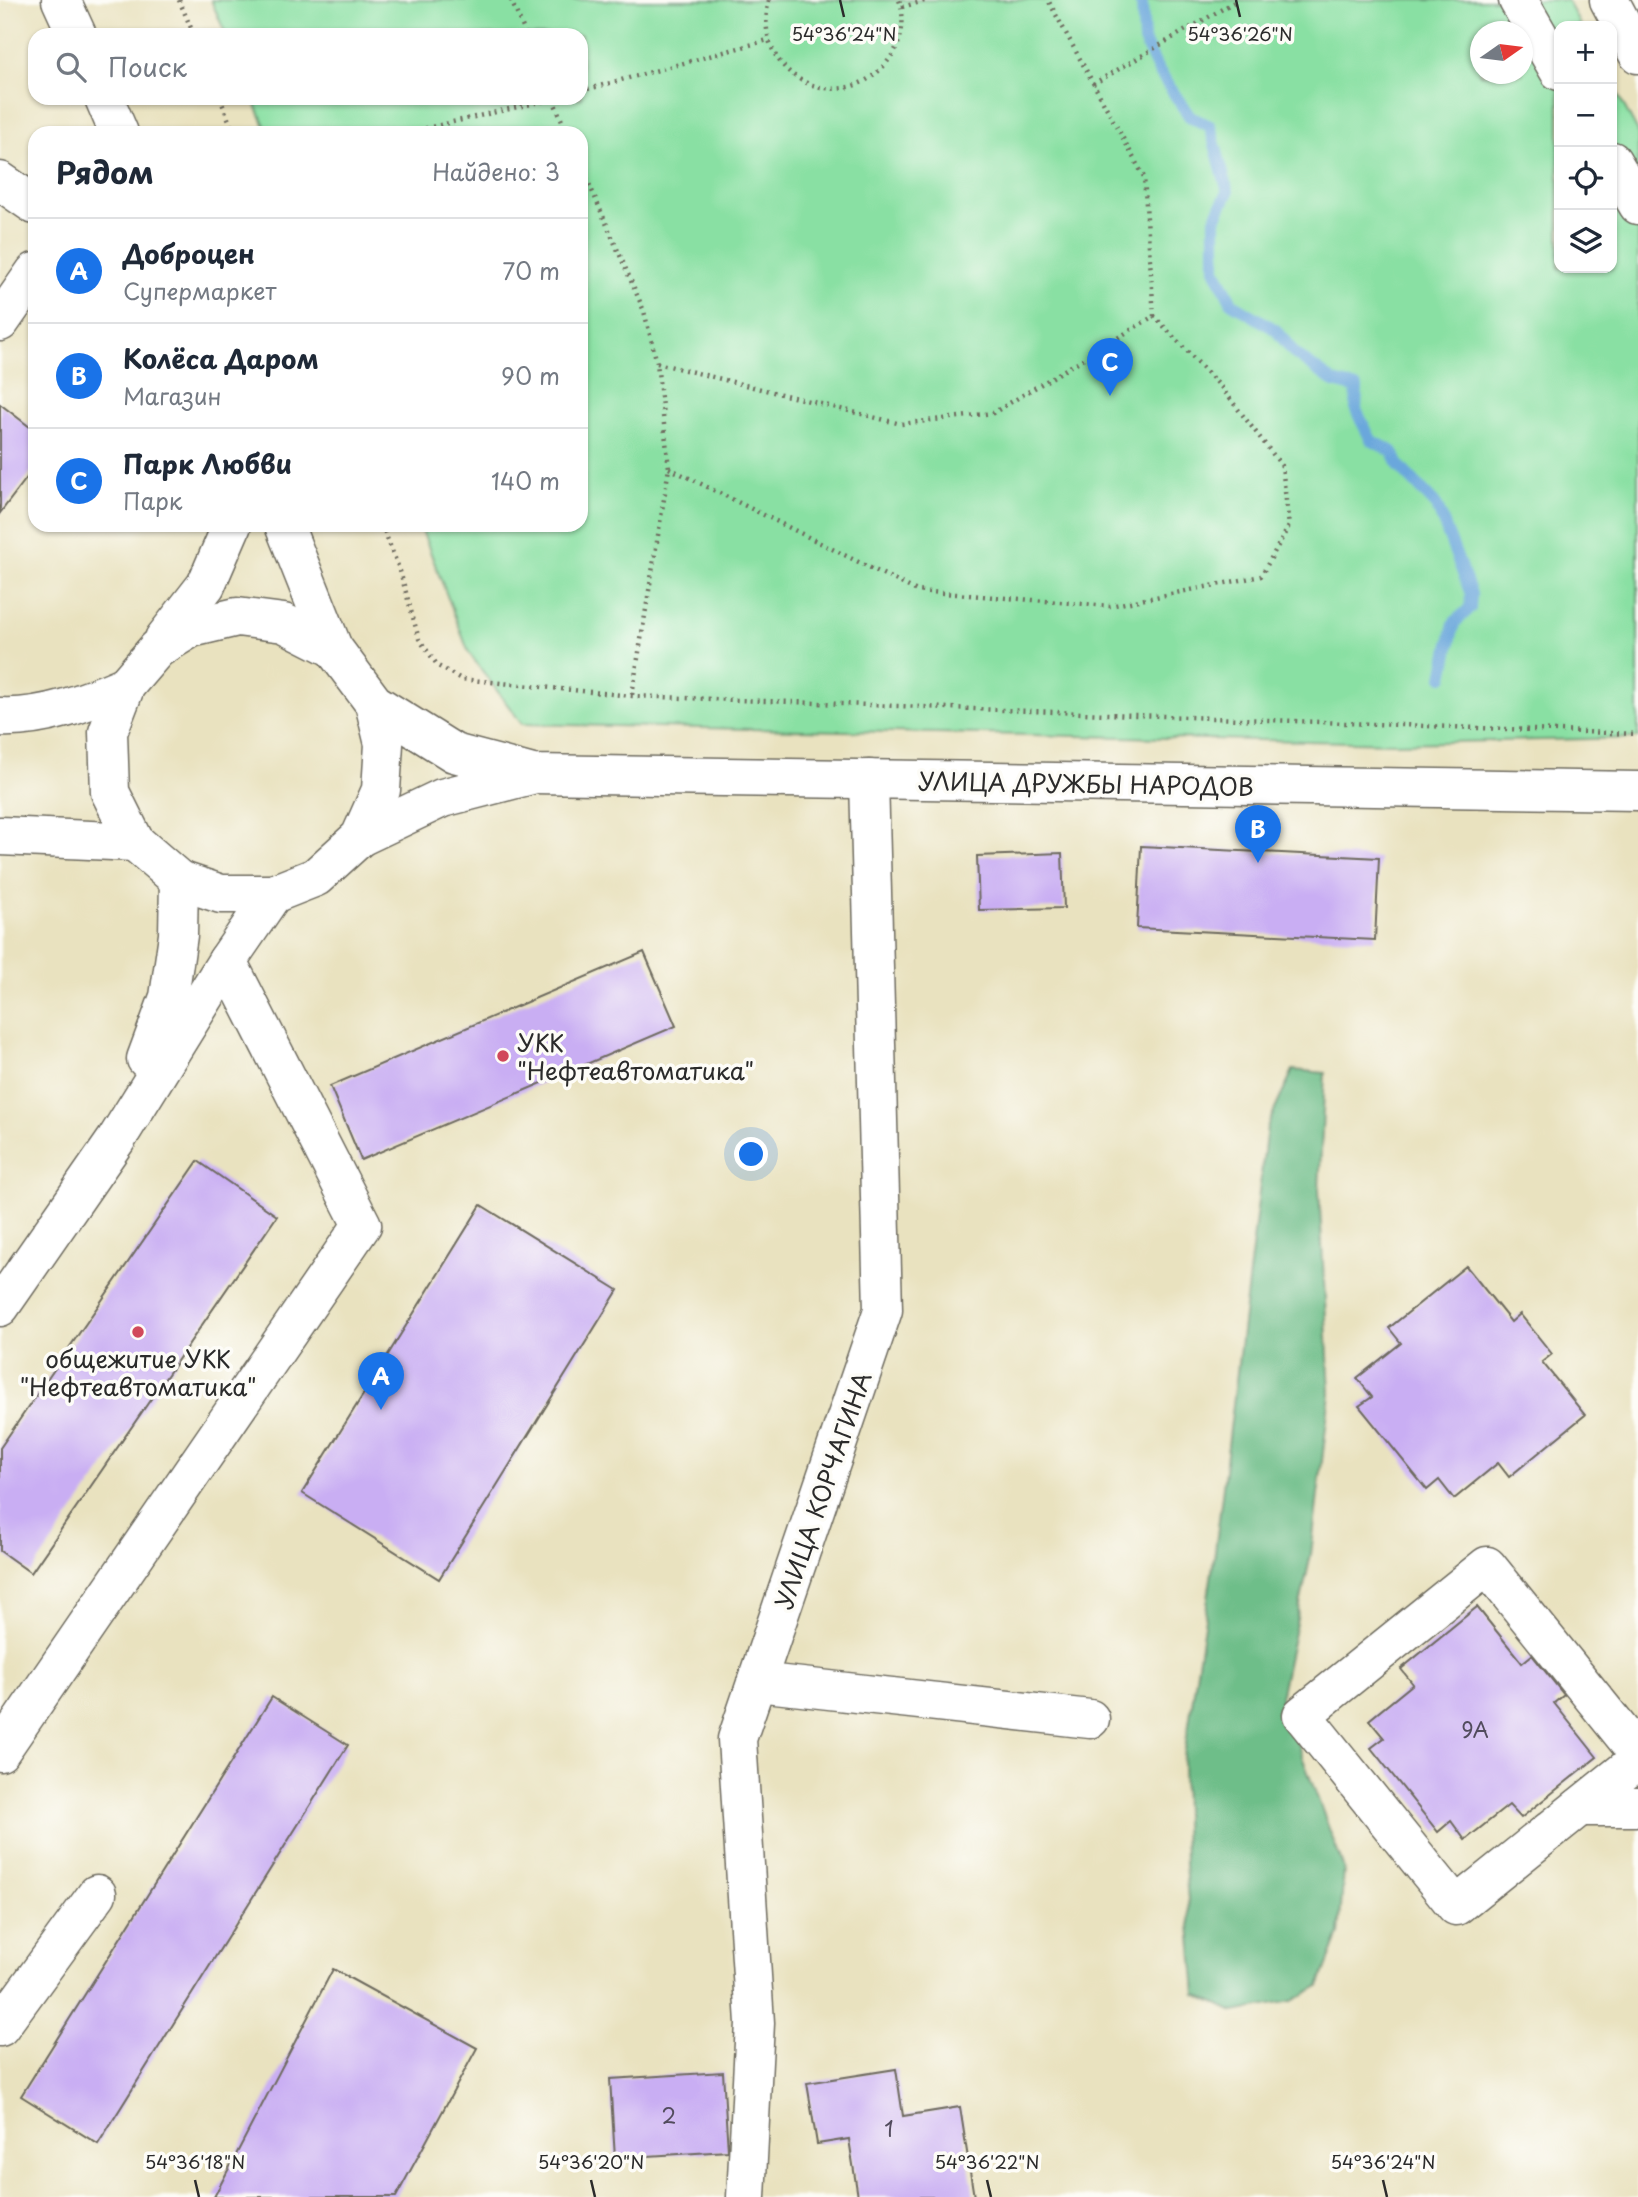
<!DOCTYPE html>
<html lang="ru">
<head>
<meta charset="utf-8">
<style>
	:root { --surface:#fff; --page:#f6f6f7; --text:#1f2937; --muted:#747a83; --line:#e0e1e3; --accent:#1a73e8 }
	body { margin:0; font-family:"Playpen Sans",sans-serif; background:var(--page); color:var(--text) }
	.controls { position:absolute; right:21px; top:21px; display:grid; overflow:hidden; border-radius:14px; box-shadow:0 2px 5px #0004 }
	.controls button { width:63px; height:63px; display:grid; place-items:center; padding:0; border:0; border-bottom:2px solid var(--line); background:var(--surface); color:var(--text); font:35px sans-serif }
	.compass { position:absolute; left:1470px; top:21px; width:63px; height:63px; border-radius:50%; background:var(--surface); box-shadow:0 2px 5px #0004; rotate:76deg }
	.you { position:absolute; left:752px; top:1155px; width:24px; height:24px; margin:-18px; border:5px solid #fff; border-radius:50%; background:#1a73e8; box-shadow:0 0 0 10px #1a73e833 }
	.badge { display:grid; place-items:center; width:46px; height:46px; border-radius:50%; background:var(--accent); color:#fff; font-size:23px; font-weight:700 }
	.pin { position:absolute; translate:-50% -58px; filter:drop-shadow(0 2px 4px #0008) }
	.pin::after { content:''; position:absolute; top:37px; width:24px; height:21px; background:inherit; clip-path:polygon(0 0,100% 0,50% 100%) }
	.list { margin:0; padding:0; list-style:none }
	h2 { display:flex; justify-content:space-between; align-items:center; height:91px; margin:0; padding:0 28px; font-size:30px }
	h2 small { font-size:23px; font-weight:400; color:var(--muted) }
	.list li { display:grid; grid-template-columns:46px 1fr auto; gap:21px; align-items:center; box-sizing:border-box; height:105px; padding:0 28px; border-top:2px solid var(--line) }
	.list b { display:block; font-size:26px; white-space:nowrap }
	.list p { margin:0; font-size:23px; white-space:nowrap; color:var(--muted) }
	.list em { font-size:23px; font-style:normal; color:var(--muted) }
	.icon { flex:none; width:38px; height:38px; fill:none; stroke:currentColor; stroke-width:2; stroke-linecap:round; stroke-linejoin:round }
	.map { position:relative; flex:none; width:1638px; height:2197px; overflow:hidden }
	.search { position:absolute; background:var(--surface); box-shadow:0 2px 5px #0004; left:28px; top:28px; width:560px; height:77px; display:flex; align-items:center; gap:18px; box-sizing:border-box; padding:0 24px; border-radius:21px; color:var(--muted); font-size:26px }
	.panel { position:absolute; background:var(--surface); box-shadow:0 2px 5px #0004; left:28px; top:126px; width:560px; height:406px; border-radius:21px }
	.map>svg:first-child { display:block }
	.green { fill:#89e0a3; stroke:#5a8667; stroke-width:2; fill-rule:evenodd }
	.forest { fill:#6ebe89; stroke:#4c745a; stroke-width:2 }
	.lines { fill:none; stroke-linecap:round; stroke-linejoin:round }
	.stream { stroke:#6ba7dc; stroke-width:12 }
	.building { fill:#c9aef3 }
	.minor-casing { stroke:#6e6b5f; stroke-width:41 }
	.major-casing { stroke:#6e6b5f; stroke-width:41 }
	.path { stroke:#6e6b5f; stroke-width:4.5; stroke-dasharray:2 5; stroke-linecap:butt }
	.minor { stroke:#fff; stroke-width:38 }
	.major { stroke:#fff; stroke-width:38 }
	.ticks { fill:none; stroke:#2b2b2b; stroke-width:2.5 }
	.poi-dot { fill:#d1495b; stroke:#fdfcf7; stroke-width:2.5 }
	.labels { text-anchor:middle; dominant-baseline:central; stroke-width:7; stroke-linejoin:round; paint-order:stroke }
	.number-label { font-size:21px; fill:#524c5d }
	.street-label { font-size:24px; fill:#2b2b2b; stroke:#fdfcf7 }
	.poi-label { font-size:24px; fill:#2b2b2b; stroke:#fdfcf7; text-anchor:start }
	.ticks-label { font-size:18px; text-anchor:middle; fill:#2b2b2b; stroke:#fdfcf7; stroke-width:7; stroke-linejoin:round; paint-order:stroke }
</style>
</head>
<body>
<div class="map">
<svg width="1638" height="2197" viewBox="0 0 1638 2197">
	<rect width="100%" height="100%" fill="#fdfcf7"/>
	<filter id="ink" filterUnits="userSpaceOnUse"><feTurbulence type="fractalNoise" baseFrequency=".0143" numOctaves="2"/><feDisplacementMap in="SourceGraphic" scale="14" xChannelSelector="R" yChannelSelector="G"/><feConvolveMatrix kernelMatrix="1 2 1 2 8 2 1 2 1" color-interpolation-filters="sRGB"/></filter>
	<filter id="wash" filterUnits="userSpaceOnUse"><feTurbulence type="fractalNoise" baseFrequency=".00686" numOctaves="4" result="noise"/><feDisplacementMap in="SourceGraphic" scale="28" xChannelSelector="R" yChannelSelector="G"/><feGaussianBlur stdDeviation="1.57" result="paint"/><feColorMatrix in="noise" values="0 0 0 0 0 0 0 0 0 0 0 0 0 0 0 0 0 1.4 0 .05"/><feComposite in="paint" operator="in"/></filter>
	<g filter="url(#wash)">
		<rect width="100%" height="100%" fill="#e9e2bf"/>
		<path class="green" d="M211 0H1567L1581 26H1559V268H1612V83L1638 132V738L1396 743 522 724 469 653 420 525H581V133H268L253 98H581V35H226ZM1480 32H1522V74H1480Z"/>
		<path class="forest" d="M1293 1070 1325 1073 1319 1189 1330 1393 1311 1554 1280 1697 1344 1869 1339 1934 1319 1986 1292 2001 1234 2012 1196 1994 1185 1865 1183 1763 1215 1552 1267 1127Z"/>
		<g class="lines">
			<path class="stream" d="M1138 0 1142 4 1144 41 1158 70 1190 117 1210 126 1228 192 1215 219V269L1232 303 1276 330 1295 354 1334 382 1357 388 1356 410 1371 440 1393 452 1399 466 1437 506 1471 594 1470 608 1454 623 1443 677"/>
		</g>
		<g id="blocks">
			<g class="building">
				<path d="M0 404 35 431V467L0 513Z"/>
				<path d="M1141 846 1379 858 1375 940 1137 928Z"/>
				<path d="M1062 853 1064 908 979 910 977 856Z"/>
				<path d="M644 952 676 1026 361 1160 330 1086Z"/>
				<path d="M198 1161 277 1216 31 1573 0 1551V1448Z"/>
				<path d="M481 1205 618 1290 439 1579 302 1493Z"/>
				<path d="M1466 1266 1511 1322 1520 1314 1552 1354 1542 1362 1585 1415 1509 1477 1498 1463 1454 1499 1439 1480 1427 1490 1359 1406 1372 1397 1357 1378 1401 1343 1389 1328Z"/>
				<path d="M1477 1607 1522 1663 1532 1655 1564 1695 1554 1703 1597 1757 1521 1818 1509 1805 1465 1840 1451 1821 1438 1832 1371 1748 1384 1738 1369 1720 1413 1684 1401 1669Z"/>
				<path d="M272 1697 348 1745 98 2144 21 2096Z"/>
				<path d="M333 1969 477 2048 396 2197H214Z"/>
				<path d="M896 2069 903 2116 960 2107 974 2197H858L849 2139 817 2144 807 2083Z"/>
				<path d="M723 2072 728 2151 615 2158 610 2079Z"/>
			</g>
		</g>
	</g>
	<g filter="url(#ink)">
		<use href="#blocks" fill-opacity="0" stroke="#6e6b5f" stroke-width="2"/>
		<g class="lines">
			<defs>
				<g id="minor">
					<path d="M1518 0 1559 71"/>
					<path d="M1609 0 1638 54"/>
					<path d="M1612 161 1638 205"/>
					<path d="M0 181 35 205"/>
					<path d="M0 322 35 272"/>
					<path d="M0 717C44 719 87 702 126 685"/>
					<path d="M0 836 135 842"/>
					<path d="M757 1682 1090 1719"/>
					<path d="M0 1752 362 1225 227 961"/>
					<path d="M1638 1753 1487 1566 1302 1715 1456 1906 1638 1760"/>
					<path d="M1580 1807H1638"/>
					<path d="M0 2027 97 1894"/>
					<path d="M746 2197 755 2023 737 1739 883 1310 869 779"/>
				</g>
				<g id="major">
					<path d="M61 0 77 35"/>
					<path d="M104 98 119 133"/>
					<path d="M284 525 333 648"/>
					<path d="M164 639 206 585 232 525"/>
					<path d="M374 703 384 744 381 790 360 837 316 877 273 894H221L179 880 135 842 110 792 108 732 126 685 157 649 191 628 237 617 284 623 333 648 374 703 454 753 533 774 1638 791"/>
					<path d="M360 837 442 798 531 775"/>
					<path d="M146 1059 169 997 178 935 179 880"/>
					<path d="M0 1307 116 1140 227 961 273 894"/>
				</g>
			</defs>
			<use href="#minor" class="minor-casing"/>
			<use href="#major" class="major-casing"/>
			<g class="path">
				<path d="M179 0 194 35"/>
				<path d="M511 0 526 35"/>
				<path d="M769 0C749 81 851 124 894 52 903 37 905 16 899 0"/>
				<path d="M902 7 928 0"/>
				<path d="M1093 84 1238 0"/>
				<path d="M581 91 768 40"/>
				<path d="M220 98 234 133"/>
				<path d="M553 99 567 133"/>
				<path d="M405 133 557 98"/>
				<path d="M581 165 644 311 657 363 669 468 632 695"/>
				<path d="M657 363 901 424 993 413 1154 316 1144 177 1048 0"/>
				<path d="M669 468 917 591 1110 606 1261 576 1289 526 1282 466 1221 387 1154 316"/>
				<path d="M382 525 400 571 419 639 438 666 461 679 632 696 1638 734"/>
			</g>
			<use href="#minor" class="minor"/>
			<use href="#major" class="major"/>
		</g>
	</g>
	<path class="ticks" d="M840 0 844 17M1236 0 1240 17M195 2180 199 2197M591 2180 595 2197M987 2180 991 2197M1383 2180 1387 2197"/>
	<g class="poi-dot">
		<circle cx="503" cy="1056" r="7"/>
		<circle cx="138" cy="1332" r="7"/>
	</g>
	<g class="labels">
		<g class="number-label">
			<text x="1475" y="1729">9А</text>
			<text x="669" y="2115">2</text>
			<text x="889" y="2128">1</text>
		</g>
		<g class="street-label">
			<text transform="translate(1086 783) rotate(1)">УЛИЦА ДРУЖБЫ НАРОДОВ</text>
			<text transform="translate(822 1490) rotate(-71)">УЛИЦА КОРЧАГИНА</text>
		</g>
		<g class="poi-label">
			<text x="517" y="1042">УКК<tspan x="517" dy="28">"Нефтеавтоматика"</tspan></text>
			<text x="138" y="1358" text-anchor="middle">общежитие УКК<tspan x="138" dy="28">"Нефтеавтоматика"</tspan></text>
		</g>
	</g>
	<g class="ticks-label">
		<text x="844" y="41">54°36'24"N</text>
		<text x="1240" y="41">54°36'26"N</text>
		<text x="195" y="2169">54°36'18"N</text>
		<text x="591" y="2169">54°36'20"N</text>
		<text x="987" y="2169">54°36'22"N</text>
		<text x="1383" y="2169">54°36'24"N</text>
	</g>
</svg>
<div class="controls">
<button>+</button>
<button>−</button>
<button><svg class="icon" aria-label="locate" viewBox="0 0 24 24"><circle cx="12" cy="12" r="6"/><path d="M12 2v4M12 18v4M2 12h4M18 12h4"/></svg></button>
<button><svg class="icon" aria-label="layers" viewBox="0 0 24 24"><path d="M12 4l9 5-9 5-9-5zM3 14l9 5 9-5"/></svg></button>
</div>
<svg class="compass" viewBox="-18 -18 36 36"><path d="M0-13l5 13h-10z" fill="#e53935"/><path d="M0 13l5-13h-10z" fill="#747a83"/></svg>
<div class="you"></div>
<div class="pin badge" style="left:381px;top:1410px">A</div>
<div class="pin badge" style="left:1258px;top:863px">B</div>
<div class="pin badge" style="left:1110px;top:396px">C</div>
<div class="search"><svg class="icon" aria-label="search" viewBox="0 0 24 24"><circle cx="10" cy="10" r="6"/><path d="M15 15l6 6"/></svg>Поиск</div>
<section class="panel">
<h2>Рядом<small>Найдено: 3</small></h2>
<ul class="list">
<li><span class="badge">A</span><div><b>Доброцен</b><p>Супермаркет</p></div><em>70 m</em></li>
<li><span class="badge">B</span><div><b>Колёса Даром</b><p>Магазин</p></div><em>90 m</em></li>
<li><span class="badge">C</span><div><b>Парк Любви</b><p>Парк</p></div><em>140 m</em></li>
</ul>
</section>
</div>
</body>
</html>
